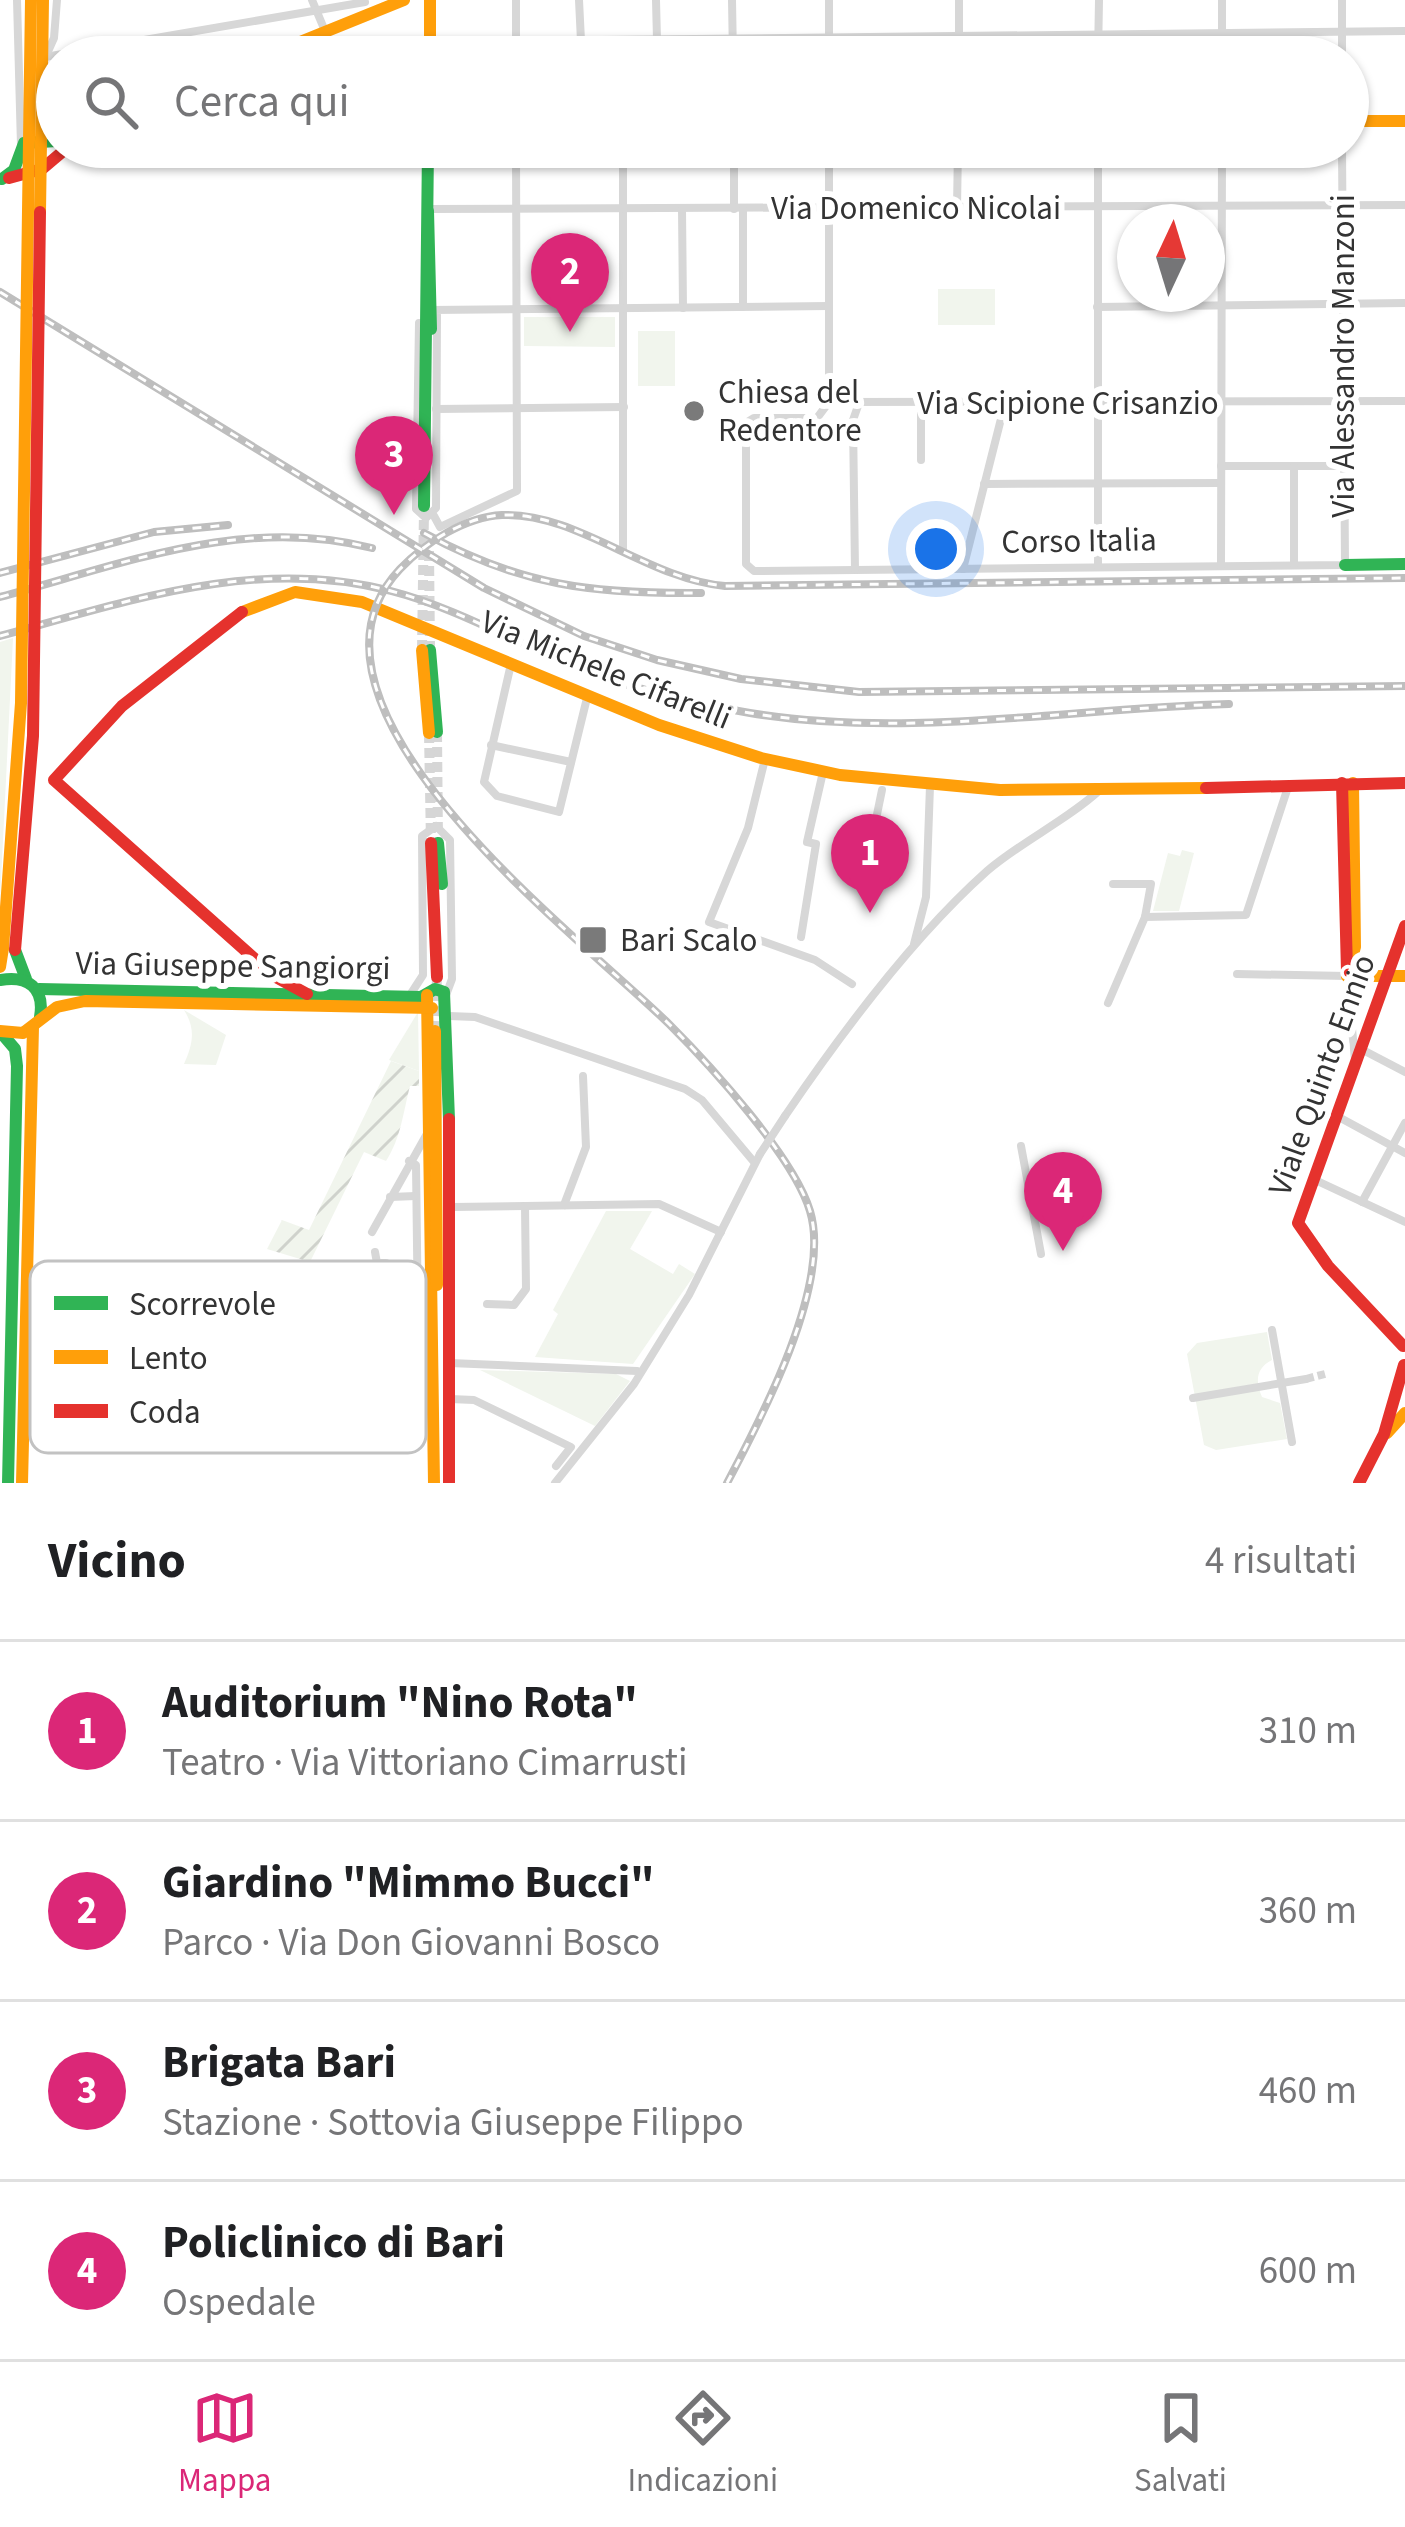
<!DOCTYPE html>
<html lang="it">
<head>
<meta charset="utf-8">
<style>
	:root { --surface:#fff; --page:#f6f6f6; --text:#202124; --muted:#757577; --line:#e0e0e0; --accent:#db2777 }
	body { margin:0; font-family:"Source Sans 3",sans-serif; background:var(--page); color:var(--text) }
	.compass { position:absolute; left:1117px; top:204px; width:108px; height:108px; border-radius:50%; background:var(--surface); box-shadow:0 3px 9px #0004; rotate:4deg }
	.you { position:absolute; left:936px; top:549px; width:42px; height:42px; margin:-30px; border:9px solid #fff; border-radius:50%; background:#1a73e8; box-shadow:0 0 0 18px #1a73e833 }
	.badge { display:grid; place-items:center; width:78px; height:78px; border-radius:50%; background:var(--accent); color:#fff; font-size:39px; font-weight:700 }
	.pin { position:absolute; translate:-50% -99px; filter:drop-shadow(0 3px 6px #0008) }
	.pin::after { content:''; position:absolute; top:63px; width:42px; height:36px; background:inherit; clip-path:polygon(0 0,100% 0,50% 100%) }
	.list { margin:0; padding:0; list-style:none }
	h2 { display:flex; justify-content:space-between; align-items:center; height:156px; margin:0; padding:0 48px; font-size:51px }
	h2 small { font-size:39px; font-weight:400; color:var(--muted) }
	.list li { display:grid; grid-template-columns:78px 1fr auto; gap:36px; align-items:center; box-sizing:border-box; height:180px; padding:0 48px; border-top:3px solid var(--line) }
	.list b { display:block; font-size:45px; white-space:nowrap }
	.list p { margin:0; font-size:39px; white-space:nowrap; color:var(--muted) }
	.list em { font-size:39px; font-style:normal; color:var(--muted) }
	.icon { flex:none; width:66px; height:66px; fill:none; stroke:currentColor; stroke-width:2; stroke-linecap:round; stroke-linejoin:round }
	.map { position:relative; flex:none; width:1405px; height:1483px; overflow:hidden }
	.search { position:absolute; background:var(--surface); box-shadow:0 3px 9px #0004; left:36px; right:36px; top:36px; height:132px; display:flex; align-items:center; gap:30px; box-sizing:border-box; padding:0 42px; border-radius:66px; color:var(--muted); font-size:45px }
	.sheet { height:876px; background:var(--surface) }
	nav { display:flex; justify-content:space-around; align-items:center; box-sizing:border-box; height:168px; border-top:3px solid var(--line); background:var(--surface); font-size:33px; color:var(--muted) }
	nav a { display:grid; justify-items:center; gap:6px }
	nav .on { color:var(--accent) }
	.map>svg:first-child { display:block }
	.green { fill:#f1f5ed }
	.garden { fill:url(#garden-furrows) }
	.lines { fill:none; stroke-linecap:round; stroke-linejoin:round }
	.street-tunnel { stroke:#d6d6d6; stroke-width:8; stroke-dasharray:8 4; stroke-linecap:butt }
	.secondary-tunnel { stroke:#d6d6d6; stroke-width:10; stroke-dasharray:10 5; stroke-linecap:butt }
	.street { stroke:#d7d7d7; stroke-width:8 }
	.fast { stroke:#30b455; stroke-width:12 }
	.slow { stroke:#ff9f0a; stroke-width:12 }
	.jam { stroke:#e5322d; stroke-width:12 }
	.rail-casing { stroke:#bebebe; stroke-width:8 }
	.rail { stroke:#fff; stroke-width:3; stroke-dasharray:9; stroke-linecap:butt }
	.street-bridge { stroke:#d7d7d7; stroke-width:8 }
	.slow-bridge { stroke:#ff9f0a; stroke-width:12 }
	.jam-bridge { stroke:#e5322d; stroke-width:12 }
	.poi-dot { fill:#7a7a7a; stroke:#fff; stroke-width:4.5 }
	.labels { text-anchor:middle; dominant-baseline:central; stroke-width:12; stroke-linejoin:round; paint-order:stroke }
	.street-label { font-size:33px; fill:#333; stroke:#fff }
	.poi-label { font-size:33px; fill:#333; stroke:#fff; text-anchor:start }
	.key { fill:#fff; stroke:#c2c2c2; stroke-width:3 }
	.key-label { font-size:33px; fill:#333 }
</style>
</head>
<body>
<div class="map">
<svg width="1405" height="1483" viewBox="0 0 1405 1483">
	<defs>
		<pattern id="garden-furrows" width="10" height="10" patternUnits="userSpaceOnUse" patternTransform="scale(3)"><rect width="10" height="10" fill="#f1f5ed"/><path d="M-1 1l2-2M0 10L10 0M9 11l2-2" fill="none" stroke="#cfd2cc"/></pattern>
	</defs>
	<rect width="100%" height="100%" fill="#fff"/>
	<g class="green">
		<rect x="938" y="289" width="57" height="36"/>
		<path d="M524 317H615V347L524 346Z"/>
		<rect x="638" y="331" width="37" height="55"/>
		<path d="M13 638 0 901V642Z"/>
		<path d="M1182 850 1194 853 1179 911H1153L1168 853 1180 856Z"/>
		<path d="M184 1010 226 1035 216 1065 184 1064C193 1044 196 1029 184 1010Z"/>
		<path d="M418 1012 419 1071 389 1060Z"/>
		<path d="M606 1211H652L630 1249 673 1274 679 1264 695 1274 633 1364 535 1357 558 1314 553 1310Z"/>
		<path d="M1267 1332 1272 1360C1256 1368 1255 1381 1262 1397L1280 1403 1287 1439 1216 1450 1204 1445 1187 1354 1197 1343Z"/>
		<path d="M480 1370 616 1374 630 1381 595 1426Z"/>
	</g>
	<path class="garden" d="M391 1061 419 1071V1086H410C403 1113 401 1138 386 1161L364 1152 310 1262 267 1249 282 1220 309 1230Z"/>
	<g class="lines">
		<path class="street-tunnel" d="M1306 1379 1325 1374"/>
		<g class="secondary-tunnel">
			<path d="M429 551 430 650"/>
			<path d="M422 650 424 510"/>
			<path d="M437 732 438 843"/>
			<path d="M429 733 431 843"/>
			<path d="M435 1031 437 977"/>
		</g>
		<g class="street">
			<path d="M17 0 21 146"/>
			<path d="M312 0 325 31"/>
			<path d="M579 0 581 41"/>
			<path d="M656 0 657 40"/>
			<path d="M732 0 733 57"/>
			<path d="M829 0V57"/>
			<path d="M1342 0V57"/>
			<path d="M622 41V57"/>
			<path d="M430 42 1405 31"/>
			<path d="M45 57 365 2"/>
			<path d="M516 57V0"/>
			<path d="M959 57V0"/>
			<path d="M1098 57 1099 0"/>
			<path d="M1222 57V0"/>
			<path d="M45 58 54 38 57 0"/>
			<path d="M623 147V550"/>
			<path d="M734 147V209"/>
			<path d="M957 208 958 147"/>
			<path d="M428 209 1405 205"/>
			<path d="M682 209 683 308"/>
			<path d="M743 209V307"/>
			<path d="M1097 307 1405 303"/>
			<path d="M419 323 416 509 426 518 436 508 437 315 431 310 829 306"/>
			<path d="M829 402 817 418H754L746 423V564L754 571 1345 565 1342 147"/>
			<path d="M829 402 1405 401"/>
			<path d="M829 402V147"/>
			<path d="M921 403V460"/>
			<path d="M436 409 624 407"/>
			<path d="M1221 466H1344"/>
			<path d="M1294 466V565"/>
			<path d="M984 484 1221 483"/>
			<path d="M434 516 440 527 517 491 516 147"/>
			<path d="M1221 566 1222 147"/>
			<path d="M1098 567V147"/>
			<path d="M963 569 1005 403"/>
			<path d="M855 570 853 420 859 403"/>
			<path d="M511 664 484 782 497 796 559 812 587 698"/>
			<path d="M491 745 571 762"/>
			<path d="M765 759 748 828 709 922 815 960 852 984"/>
			<path d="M850 825 874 829 882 790"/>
			<path d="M1145 917 1246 915 1289 784"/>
			<path d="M801 937 816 844 807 842 823 772"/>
			<path d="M914 944 926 897 930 786"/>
			<path d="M1237 974 1347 976 1355 1060"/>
			<path d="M410 995 423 975 422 836 436 826 450 840 452 979 446 995"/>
			<path d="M1108 1003 1145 917 1151 884H1113"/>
			<path d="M449 1016 475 1017 685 1089 702 1100 754 1162"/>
			<path d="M1361 1049 1405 1072"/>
			<path d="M1335 1115 1405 1153"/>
			<path d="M785 1116C840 1035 914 936 987 871 1022 841 1066 821 1101 789"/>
			<path d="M1021 1146 1041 1254"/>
			<path d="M409 1161 416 1165 418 1324H433"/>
			<path d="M1313 1179 1405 1222"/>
			<path d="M390 1197 416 1196"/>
			<path d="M1362 1202 1405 1123"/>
			<path d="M564 1205 586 1147 583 1076"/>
			<path d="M453 1207 659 1204 721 1232"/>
			<path d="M372 1232 428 1132"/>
			<path d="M375 1252 377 1263H386L387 1270 354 1271 345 1287 346 1301 378 1305 392 1323 418 1324"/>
			<path d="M487 1304 514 1305 526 1289 525 1206"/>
			<path d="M1272 1330 1292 1442"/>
			<path d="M450 1363 637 1371"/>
			<path d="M1193 1398 1306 1379"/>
			<path d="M450 1399 474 1400 571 1447 556 1466"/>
			<path d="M555 1483 634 1384 689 1295 760 1154"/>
		</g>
		<g class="fast">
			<path d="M2 179 14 170 24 143 57 141"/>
			<path d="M428 211 431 329"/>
			<path d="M424 506 428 147"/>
			<path d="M1345 565 1405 564"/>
			<path d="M430 650 437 732"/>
			<path d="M438 843 442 884"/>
			<path d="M15 950 26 979"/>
			<path d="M0 980C28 975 45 988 40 1017"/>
			<path d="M39 989 421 997 435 989 444 992 449 1119"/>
			<path d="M3 1035 15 1049 17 1066 8 1483"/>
		</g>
		<g class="slow">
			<path d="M430 0V57"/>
			<path d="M263 57 404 0"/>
			<path d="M1348 121H1405"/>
			<path d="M242 612 295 592 362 602 659 725 761 758 840 775 1000 790 1206 788"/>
			<path d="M422 650 429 733"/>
			<path d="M0 967 3 948"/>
			<path d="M1347 976 1355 947 1353 783"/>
			<path d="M1347 976H1405"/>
			<path d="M427 995 434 1483"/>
			<path d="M0 1031 23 1033 57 1007 85 1001 432 1008"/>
			<path d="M435 1031 437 1285"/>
			<path d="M1387 1433 1405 1413"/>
			<path d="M22 1483 33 1027"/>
		</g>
		<g class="jam">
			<path d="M9 178 42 169 68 147"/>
			<path d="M242 612 122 706 54 780 274 976 307 994"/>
			<path d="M1342 783 1347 971"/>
			<path d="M1206 788 1405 783"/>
			<path d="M431 843 437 977"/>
			<path d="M1403 1346 1328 1266 1298 1223 1405 926"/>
			<path d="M449 1483V1119"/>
			<path d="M1359 1483 1384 1434 1404 1365"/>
		</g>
		<defs>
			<g id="rail">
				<path d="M0 292 484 588 584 636 657 660 741 679 859 692 1405 686"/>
				<path d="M424 533C521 586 592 594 701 593"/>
				<path d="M0 573 154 532 228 525"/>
				<path d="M0 597C123 564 244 515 372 548"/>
				<path d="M0 636C128 601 257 556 391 591 461 609 524 648 592 673 643 691 696 704 750 713 909 739 1070 708 1229 704"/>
				<path d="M727 1483C762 1417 832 1284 810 1211 794 1157 710 1065 669 1024 582 938 271 706 400 569 426 542 465 517 502 515 577 512 647 579 725 586L1405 578"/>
			</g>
		</defs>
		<use href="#rail" class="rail-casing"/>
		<use href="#rail" class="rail"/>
		<path class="street-bridge" d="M760 1154 785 1116"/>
		<g class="slow-bridge">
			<path d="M40 212 43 0"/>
			<path d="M3 948 21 703 31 0"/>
		</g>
		<path class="jam-bridge" d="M15 950 33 736 40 212"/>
	</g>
	<g class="poi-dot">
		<circle cx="694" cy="411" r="12"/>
		<rect x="578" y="925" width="30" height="30" rx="6"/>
	</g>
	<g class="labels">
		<g class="street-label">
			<text x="916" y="208">Via Domenico Nicolai</text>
			<text transform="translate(1343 356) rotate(-90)">Via Alessandro Manzoni</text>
			<text x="1068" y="403">Via Scipione Crisanzio</text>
			<text transform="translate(1079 541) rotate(-1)">Corso Italia</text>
			<text transform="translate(606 670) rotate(22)">Via Michele Cifarelli</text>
			<text transform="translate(233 966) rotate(1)">Via Giuseppe Sangiorgi</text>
			<text transform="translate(1322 1075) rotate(-70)">Viale Quinto Ennio</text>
		</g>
		<g class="poi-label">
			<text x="718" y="392">Chiesa del<tspan x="718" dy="38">Redentore</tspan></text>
			<text x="620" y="940">Bari Scalo</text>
		</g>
	</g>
	<rect x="30" y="1261" width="396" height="192" rx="18" class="key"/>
	<rect x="54" y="1296" width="54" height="14" fill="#30b455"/>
	<rect x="54" y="1350" width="54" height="14" fill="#ff9f0a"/>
	<rect x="54" y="1404" width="54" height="14" fill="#e5322d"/>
	<g class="key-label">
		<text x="129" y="1315">Scorrevole</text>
		<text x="129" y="1369">Lento</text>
		<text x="129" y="1423">Coda</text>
	</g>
</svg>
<svg class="compass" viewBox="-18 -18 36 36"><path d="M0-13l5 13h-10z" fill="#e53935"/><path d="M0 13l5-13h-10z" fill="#757577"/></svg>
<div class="you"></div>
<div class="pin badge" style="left:870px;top:913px">1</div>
<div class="pin badge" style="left:570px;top:332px">2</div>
<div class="pin badge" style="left:394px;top:515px">3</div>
<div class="pin badge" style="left:1063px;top:1251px">4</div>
<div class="search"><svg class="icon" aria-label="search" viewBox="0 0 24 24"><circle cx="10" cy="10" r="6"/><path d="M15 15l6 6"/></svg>Cerca qui</div>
</div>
<section class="sheet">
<h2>Vicino<small>4 risultati</small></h2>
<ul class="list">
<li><span class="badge">1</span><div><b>Auditorium &quot;Nino Rota&quot;</b><p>Teatro · Via Vittoriano Cimarrusti</p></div><em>310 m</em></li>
<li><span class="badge">2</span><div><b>Giardino &quot;Mimmo Bucci&quot;</b><p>Parco · Via Don Giovanni Bosco</p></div><em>360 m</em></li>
<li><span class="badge">3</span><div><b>Brigata Bari</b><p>Stazione · Sottovia Giuseppe Filippo</p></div><em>460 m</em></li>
<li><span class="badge">4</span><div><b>Policlinico di Bari</b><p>Ospedale</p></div><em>600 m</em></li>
</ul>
</section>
<nav>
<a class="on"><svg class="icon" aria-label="map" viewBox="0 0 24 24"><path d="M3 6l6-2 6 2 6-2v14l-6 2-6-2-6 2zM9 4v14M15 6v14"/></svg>Mappa</a>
<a><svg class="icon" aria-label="directions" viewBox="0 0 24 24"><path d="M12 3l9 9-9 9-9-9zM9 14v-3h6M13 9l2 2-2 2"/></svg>Indicazioni</a>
<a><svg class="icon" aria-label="saved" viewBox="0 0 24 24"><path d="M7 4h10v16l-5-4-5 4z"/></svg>Salvati</a>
</nav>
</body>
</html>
